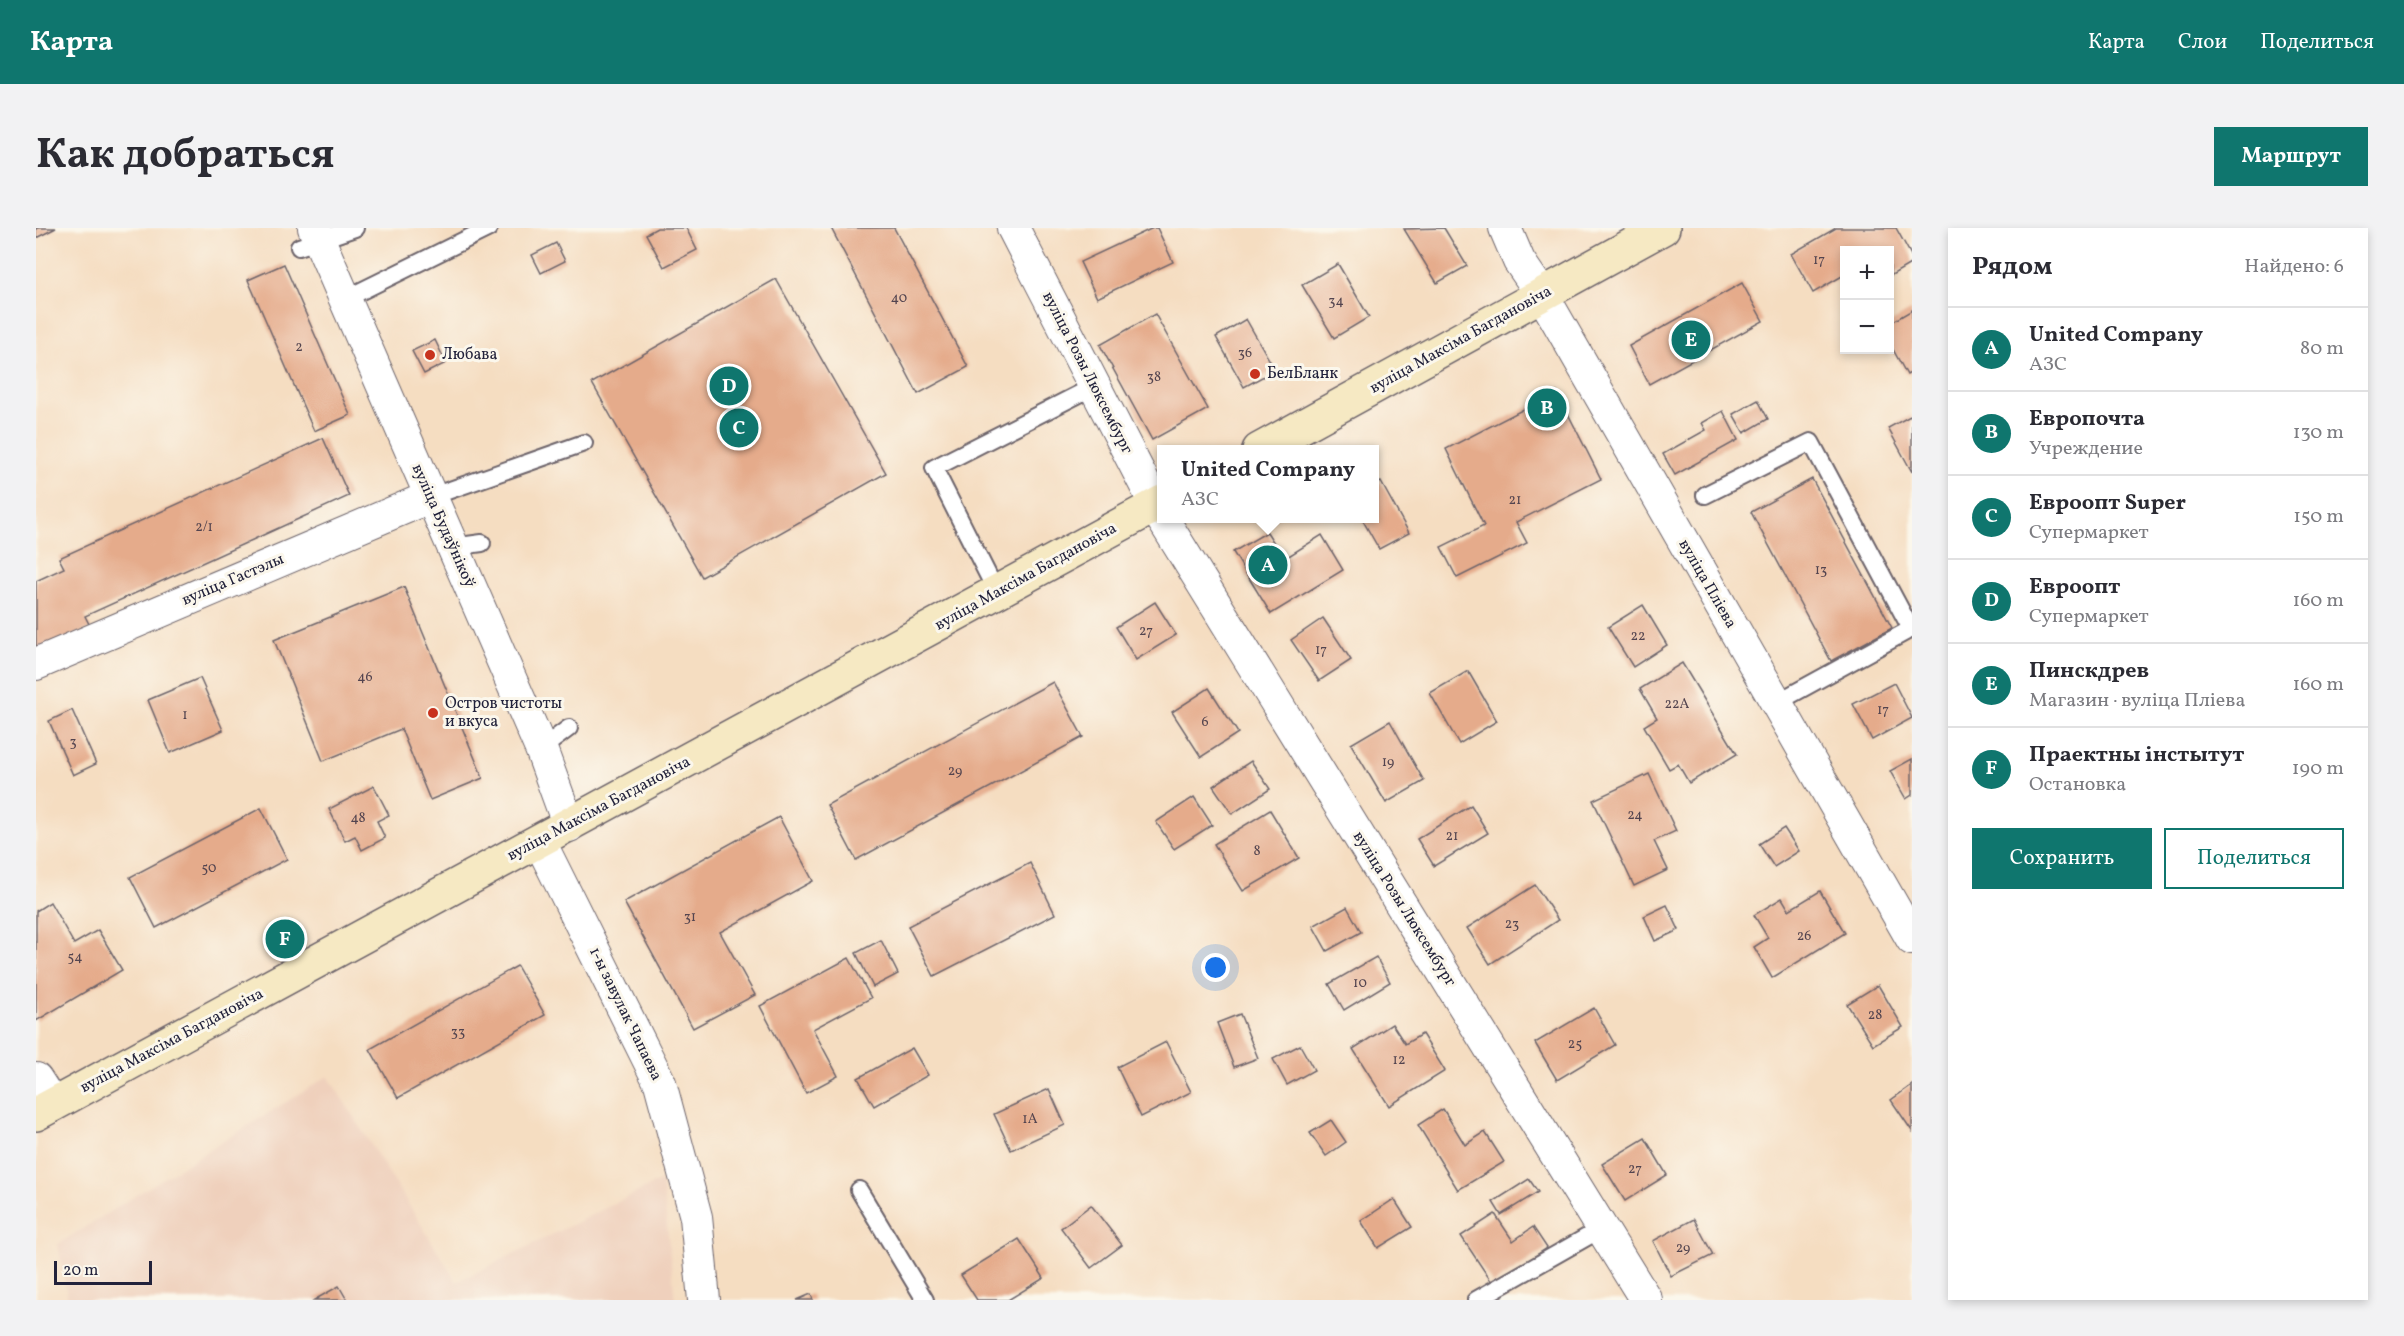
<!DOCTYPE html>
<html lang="ru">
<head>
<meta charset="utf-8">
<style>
	:root { --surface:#fff; --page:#f2f2f3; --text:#2b2b33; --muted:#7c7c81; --line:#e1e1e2; --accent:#0f766e }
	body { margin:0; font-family:Vollkorn,serif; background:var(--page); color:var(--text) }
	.controls { position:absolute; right:18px; top:18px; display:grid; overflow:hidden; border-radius:0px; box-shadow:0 3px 9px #0003 }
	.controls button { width:54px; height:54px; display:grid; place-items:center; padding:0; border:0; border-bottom:2px solid var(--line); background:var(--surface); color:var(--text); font:30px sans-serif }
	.scale { position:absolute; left:18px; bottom:15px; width:98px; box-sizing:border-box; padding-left:6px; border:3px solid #22223b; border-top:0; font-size:16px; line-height:21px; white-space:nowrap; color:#22223b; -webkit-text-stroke:4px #fbf7ec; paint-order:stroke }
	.you { position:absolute; left:1180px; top:740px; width:21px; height:21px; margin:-15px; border:4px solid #fff; border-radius:50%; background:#1a73e8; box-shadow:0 0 0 9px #1a73e833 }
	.badge { display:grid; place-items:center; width:39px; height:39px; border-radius:50%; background:var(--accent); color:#fff; font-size:20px; font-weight:700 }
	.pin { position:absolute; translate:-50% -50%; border:3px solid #fff; box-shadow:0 2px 6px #0006 }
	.popup { position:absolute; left:1121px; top:217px; width:222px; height:78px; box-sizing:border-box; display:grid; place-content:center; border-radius:0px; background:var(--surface); filter:drop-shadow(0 2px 4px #0005); font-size:20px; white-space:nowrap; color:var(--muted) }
	.popup b { font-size:22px; color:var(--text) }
	.popup::after { content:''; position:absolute; left:50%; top:100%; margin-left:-12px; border:12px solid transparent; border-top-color:var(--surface) }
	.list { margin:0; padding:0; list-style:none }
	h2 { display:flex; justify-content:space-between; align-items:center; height:78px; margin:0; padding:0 24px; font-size:26px }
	h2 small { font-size:20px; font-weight:400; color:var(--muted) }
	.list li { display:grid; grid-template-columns:39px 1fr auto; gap:18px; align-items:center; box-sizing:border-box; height:84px; padding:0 24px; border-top:2px solid var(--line) }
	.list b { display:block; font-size:22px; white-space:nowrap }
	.list p { margin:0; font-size:20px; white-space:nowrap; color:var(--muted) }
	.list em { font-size:20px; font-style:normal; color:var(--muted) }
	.actions { display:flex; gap:12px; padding:18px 24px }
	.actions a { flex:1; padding:14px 0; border:2px solid var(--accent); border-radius:0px; text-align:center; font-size:21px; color:var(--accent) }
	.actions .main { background:var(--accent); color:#fff }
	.map { position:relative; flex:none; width:1876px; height:1072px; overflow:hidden; border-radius:0px }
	header { display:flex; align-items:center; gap:36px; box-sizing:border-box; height:84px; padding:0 30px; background:var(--accent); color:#fff }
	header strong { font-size:28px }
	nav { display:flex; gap:33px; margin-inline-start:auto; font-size:21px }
	.intro { display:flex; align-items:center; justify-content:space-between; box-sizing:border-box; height:144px; padding:0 36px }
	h1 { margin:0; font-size:42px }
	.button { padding:15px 27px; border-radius:0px; background:var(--accent); color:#fff; font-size:21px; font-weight:700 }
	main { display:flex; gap:36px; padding:0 36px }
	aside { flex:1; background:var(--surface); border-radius:0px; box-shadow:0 3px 9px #0003 }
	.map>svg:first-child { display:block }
	.built { fill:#efd0bc }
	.building { fill:#e5ab8b }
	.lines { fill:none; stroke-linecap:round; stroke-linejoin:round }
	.lane-casing { stroke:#6c636a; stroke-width:20 }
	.street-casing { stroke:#6c636a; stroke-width:34 }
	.secondary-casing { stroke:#6c636a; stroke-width:36 }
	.lane { stroke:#fff; stroke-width:16 }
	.street { stroke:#fff; stroke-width:32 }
	.secondary { stroke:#f6e9c3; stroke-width:33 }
	.poi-dot { fill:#c8321e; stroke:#fbf7ec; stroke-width:2 }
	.labels { text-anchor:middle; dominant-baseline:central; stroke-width:6; stroke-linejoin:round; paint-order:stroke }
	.number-label { font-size:14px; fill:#53444f }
	.street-label { font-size:16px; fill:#22223b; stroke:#fbf7ec }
	.poi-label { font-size:16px; fill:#22223b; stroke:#fbf7ec; text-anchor:start }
</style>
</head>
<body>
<header>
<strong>Карта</strong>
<nav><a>Карта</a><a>Слои</a><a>Поделиться</a></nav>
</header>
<div class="intro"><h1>Как добраться</h1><a class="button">Маршрут</a></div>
<main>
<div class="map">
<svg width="1876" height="1072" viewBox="0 0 1876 1072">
	<rect width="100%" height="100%" fill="#fbf7ec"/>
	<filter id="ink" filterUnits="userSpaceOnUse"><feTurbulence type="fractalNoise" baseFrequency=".0167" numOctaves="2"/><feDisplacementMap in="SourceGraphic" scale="12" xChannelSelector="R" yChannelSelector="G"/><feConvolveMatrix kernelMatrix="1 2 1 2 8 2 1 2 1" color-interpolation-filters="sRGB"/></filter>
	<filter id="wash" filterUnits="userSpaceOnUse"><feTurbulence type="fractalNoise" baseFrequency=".008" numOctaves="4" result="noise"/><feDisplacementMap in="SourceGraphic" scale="24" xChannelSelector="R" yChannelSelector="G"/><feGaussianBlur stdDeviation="1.35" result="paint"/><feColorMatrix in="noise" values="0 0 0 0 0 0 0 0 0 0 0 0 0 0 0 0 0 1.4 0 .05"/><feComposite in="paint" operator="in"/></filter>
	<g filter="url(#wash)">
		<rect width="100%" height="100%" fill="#f5ddc1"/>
		<path class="built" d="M292 848 421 1054 626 952 639 1072H32L22 1016Z"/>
		<g id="blocks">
			<g class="building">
				<path d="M0 0H20L0 10Z"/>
				<path d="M621 0H650L661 22 628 39 610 6Z"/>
				<path d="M795 0H858L932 139 882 166Z"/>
				<path d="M1117 0H1121L1137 34 1061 70 1044 34Z"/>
				<path d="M1408 0 1431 38 1401 55 1368 1Z"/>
				<path d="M1800 0H1860L1876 29V35L1854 48V22H1808V47L1777 65 1755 26Z"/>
				<path d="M520 15 529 33 505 45 496 27Z"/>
				<path d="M248 36 314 187 278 203 212 52Z"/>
				<path d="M1302 36 1333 89 1298 110 1266 57Z"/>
				<path d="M740 51 850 245 666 349 556 155Z"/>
				<path d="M1706 55 1727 93 1613 156 1593 118Z"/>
				<path d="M1876 82V144L1871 147 1854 116V95Z"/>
				<path d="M1119 86 1172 181 1116 212 1064 117Z"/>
				<path d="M1210 91 1239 142 1208 159 1180 109Z"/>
				<path d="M399 112 410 135 388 146 376 123Z"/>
				<path d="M1521 164 1565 251 1480 294 1491 315 1421 350 1405 319 1448 298 1410 221Z"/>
				<path d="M1722 172 1732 191 1708 205 1697 186Z"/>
				<path d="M1687 183 1702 212 1639 247 1627 226 1670 202 1666 195Z"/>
				<path d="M1876 187V244L1852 200Z"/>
				<path d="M287 210 313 268 49 388 55 400 0 425V353L28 340 23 330Z"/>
				<path d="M1776 251 1856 400 1795 433 1715 284Z"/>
				<path d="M1345 254 1373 305 1343 321 1326 291 1338 290V257Z"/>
				<path d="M1231 304 1248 331 1286 307 1307 342 1235 386 1197 324Z"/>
				<path d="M368 359 447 550 394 572 365 501 287 533 238 412Z"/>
				<path d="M1119 374 1140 407 1100 432 1080 399Z"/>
				<path d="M1607 377 1631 417 1597 439 1572 399Z"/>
				<path d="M1287 390 1315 432 1283 453 1255 412Z"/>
				<path d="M1646 435 1701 526 1653 555 1642 536 1633 541 1608 498 1621 490 1604 461Z"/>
				<path d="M1432 443 1461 493 1423 516 1394 465Z"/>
				<path d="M164 450 187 502 134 525 112 472Z"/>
				<path d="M1017 454 1047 509 820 632 791 577Z"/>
				<path d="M1858 455 1876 490 1836 512 1817 476Z"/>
				<path d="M1173 460 1202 505 1165 529 1136 484Z"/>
				<path d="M36 482 60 536 37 547 13 493Z"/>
				<path d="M1354 493 1388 553 1350 575 1315 516Z"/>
				<path d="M1876 531V567L1870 571 1854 543Z"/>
				<path d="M1215 533 1234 561 1196 586 1177 558Z"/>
				<path d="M1613 546 1640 603 1618 613 1632 642 1598 658 1557 572Z"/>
				<path d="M338 558 353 587 341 593 349 610 326 622 319 608 309 613 293 581Z"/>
				<path d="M1158 569 1176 597 1138 621 1120 594Z"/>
				<path d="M1435 577 1452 605 1398 638 1381 611Z"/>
				<path d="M225 580 251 631 120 700 94 649Z"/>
				<path d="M1234 582 1263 630 1207 663 1178 616Z"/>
				<path d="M743 589 777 653 684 704 719 767 657 800 588 674Z"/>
				<path d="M1748 600 1763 623 1738 639 1723 616Z"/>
				<path d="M994 635 1019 686 898 748 872 698Z"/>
				<path d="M1499 657 1522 692 1454 736 1431 700Z"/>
				<path d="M1784 663 1809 705 1736 750 1718 719 1732 710 1718 687 1746 670 1753 682Z"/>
				<path d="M14 674 38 716 62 702 86 742 0 793V683Z"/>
				<path d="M1631 677 1643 702 1619 713 1608 688Z"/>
				<path d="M1311 679 1325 704 1291 723 1277 698Z"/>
				<path d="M845 712 862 746 837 759 820 725Z"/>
				<path d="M1340 729 1354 754 1308 782 1293 756Z"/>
				<path d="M813 730 835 770 777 801 802 848 770 865 724 778Z"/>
				<path d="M481 738 509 787 362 870 334 821Z"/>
				<path d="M1842 757 1867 799 1837 817 1811 776Z"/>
				<path d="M1558 780 1579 817 1521 852 1499 815Z"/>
				<path d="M1204 786 1222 830 1198 839 1181 795Z"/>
				<path d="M1356 796 1369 816 1386 806 1409 843 1353 878 1317 821Z"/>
				<path d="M1130 814 1155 864 1105 889 1081 839Z"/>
				<path d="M1264 817 1278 842 1251 857 1237 831Z"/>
				<path d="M876 820 892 847 838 878 822 850Z"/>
				<path d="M1876 857V903L1855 872Z"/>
				<path d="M1013 861 1029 897 975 922 958 886Z"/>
				<path d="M1407 881 1429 917 1449 904 1468 934 1422 962 1382 897Z"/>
				<path d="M1295 892 1310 914 1290 928 1274 905Z"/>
				<path d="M1609 910 1631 947 1589 973 1566 936Z"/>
				<path d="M1493 951 1502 964 1465 987 1457 974Z"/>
				<path d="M1358 971 1376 999 1342 1020 1325 993Z"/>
				<path d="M1055 977 1086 1017 1055 1040 1025 1000Z"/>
				<path d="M1459 986 1477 1013 1497 999 1511 1020 1457 1056 1425 1008Z"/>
				<path d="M1658 991 1677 1027 1635 1048 1617 1013Z"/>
				<path d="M983 1011 1008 1050 972 1072H941L925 1047Z"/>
				<path d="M303 1058 311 1072H278Z"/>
				<path d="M775 1066 777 1072H761Z"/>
			</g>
		</g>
	</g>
	<g filter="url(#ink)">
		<use href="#blocks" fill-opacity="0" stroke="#6c636a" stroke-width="1.5"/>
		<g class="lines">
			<defs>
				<g id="lane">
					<path d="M263 19 319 0"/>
					<path d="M309 71 453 0"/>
					<path d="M1669 267 1775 214 1875 401 1740 475"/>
					<path d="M394 269 548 215"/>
					<path d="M416 319 446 315"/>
					<path d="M961 365 898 240 1057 159"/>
					<path d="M505 521 533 500"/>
					<path d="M823 962 889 1072"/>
					<path d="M1440 1072 1565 1001"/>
				</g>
				<g id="street">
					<path d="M278 0 505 521 533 598"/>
					<path d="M977 0 1126 289"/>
					<path d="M1469 0 1483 33 1507 68 1876 711"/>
					<path d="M1126 290 1610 1072"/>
					<path d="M0 436 394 269"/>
					<path d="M504 614 624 855 660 989 668 1072"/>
					<path d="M0 851 17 877"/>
				</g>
				<g id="secondary">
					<path d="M1223 222 1627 0"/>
					<path d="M0 886 1126 274"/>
				</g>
			</defs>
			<use href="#lane" class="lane-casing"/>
			<use href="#street" class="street-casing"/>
			<use href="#secondary" class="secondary-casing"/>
			<use href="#lane" class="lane"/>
			<use href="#street" class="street"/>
			<use href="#secondary" class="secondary"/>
		</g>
	</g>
	<g class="poi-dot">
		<circle cx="394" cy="127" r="6"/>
		<circle cx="1219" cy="146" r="6"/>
		<circle cx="397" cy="485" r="6"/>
	</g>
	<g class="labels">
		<g class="number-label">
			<text x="1783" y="32">17</text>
			<text x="863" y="70">40</text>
			<text x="1300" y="73">34</text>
			<text x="263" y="119">2</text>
			<text x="1209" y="125">36</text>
			<text x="1118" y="149">38</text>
			<text x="1479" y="272">21</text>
			<text x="168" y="299">2/1</text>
			<text x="1785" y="342">13</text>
			<text x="1110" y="403">27</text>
			<text x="1602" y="408">22</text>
			<text x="1285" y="422">17</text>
			<text x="329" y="449">46</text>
			<text x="1641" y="476">22А</text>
			<text x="1847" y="482">17</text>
			<text x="149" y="487">1</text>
			<text x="1169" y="494">6</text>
			<text x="37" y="514">3</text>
			<text x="1352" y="534">19</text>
			<text x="919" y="543">29</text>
			<text x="1599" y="587">24</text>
			<text x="322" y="590">48</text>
			<text x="1416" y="608">21</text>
			<text x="1221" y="623">8</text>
			<text x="173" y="640">50</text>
			<text x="654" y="689">31</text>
			<text x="1476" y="696">23</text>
			<text x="1768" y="708">26</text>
			<text x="39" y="729">54</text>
			<text x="1324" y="755">10</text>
			<text x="1839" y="787">28</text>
			<text x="422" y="804">33</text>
			<text x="1539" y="816">25</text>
			<text x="1363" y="832">12</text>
			<text x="994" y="891">1А</text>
			<text x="1599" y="941">27</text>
			<text x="1647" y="1020">29</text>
		</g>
		<g class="street-label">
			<text transform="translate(1425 112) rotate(-29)">вуліца Максіма Багдановіча</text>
			<text transform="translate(1051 145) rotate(63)">вуліца Розы Люксембург</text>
			<text transform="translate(407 298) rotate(66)">вуліца Будаўнікоў</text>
			<text transform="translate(990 349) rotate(-29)">вуліца Максіма Багдановіча</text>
			<text transform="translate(197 352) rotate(-23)">вуліца Гастэлы</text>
			<text transform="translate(1671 356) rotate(60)">вуліца Пліева</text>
			<text transform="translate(563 581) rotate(-28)">вуліца Максіма Багдановіча</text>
			<text transform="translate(1368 681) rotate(58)">вуліца Розы Люксембург</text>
			<text transform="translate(589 786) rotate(64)">1-ы завулак Чапаева</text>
			<text transform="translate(136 813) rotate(-28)">вуліца Максіма Багдановіча</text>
		</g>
		<g class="poi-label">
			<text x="406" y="127">Любава</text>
			<text x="1231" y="146">БелБланк</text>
			<text x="409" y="476">Остров чистоты<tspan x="409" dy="18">и вкуса</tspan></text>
		</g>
	</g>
</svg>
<div class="controls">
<button>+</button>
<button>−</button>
</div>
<div class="scale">20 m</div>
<div class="you"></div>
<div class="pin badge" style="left:1232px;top:337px">A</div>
<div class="popup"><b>United Company</b>АЗС</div>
<div class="pin badge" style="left:1511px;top:180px">B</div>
<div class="pin badge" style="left:703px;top:200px">C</div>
<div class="pin badge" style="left:693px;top:158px">D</div>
<div class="pin badge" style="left:1655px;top:112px">E</div>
<div class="pin badge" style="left:249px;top:711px">F</div>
</div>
<aside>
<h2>Рядом<small>Найдено: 6</small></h2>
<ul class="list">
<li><span class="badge">A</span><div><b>United Company</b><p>АЗС</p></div><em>80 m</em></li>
<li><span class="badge">B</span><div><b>Европочта</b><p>Учреждение</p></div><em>130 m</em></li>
<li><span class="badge">C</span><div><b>Евроопт Super</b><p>Супермаркет</p></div><em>150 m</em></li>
<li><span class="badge">D</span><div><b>Евроопт</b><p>Супермаркет</p></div><em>160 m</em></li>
<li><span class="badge">E</span><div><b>Пинскдрев</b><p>Магазин · вуліца Пліева</p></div><em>160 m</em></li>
<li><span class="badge">F</span><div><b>Праектны інстытут</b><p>Остановка</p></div><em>190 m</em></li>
</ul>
<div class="actions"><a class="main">Сохранить</a><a>Поделиться</a></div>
</aside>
</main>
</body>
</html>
